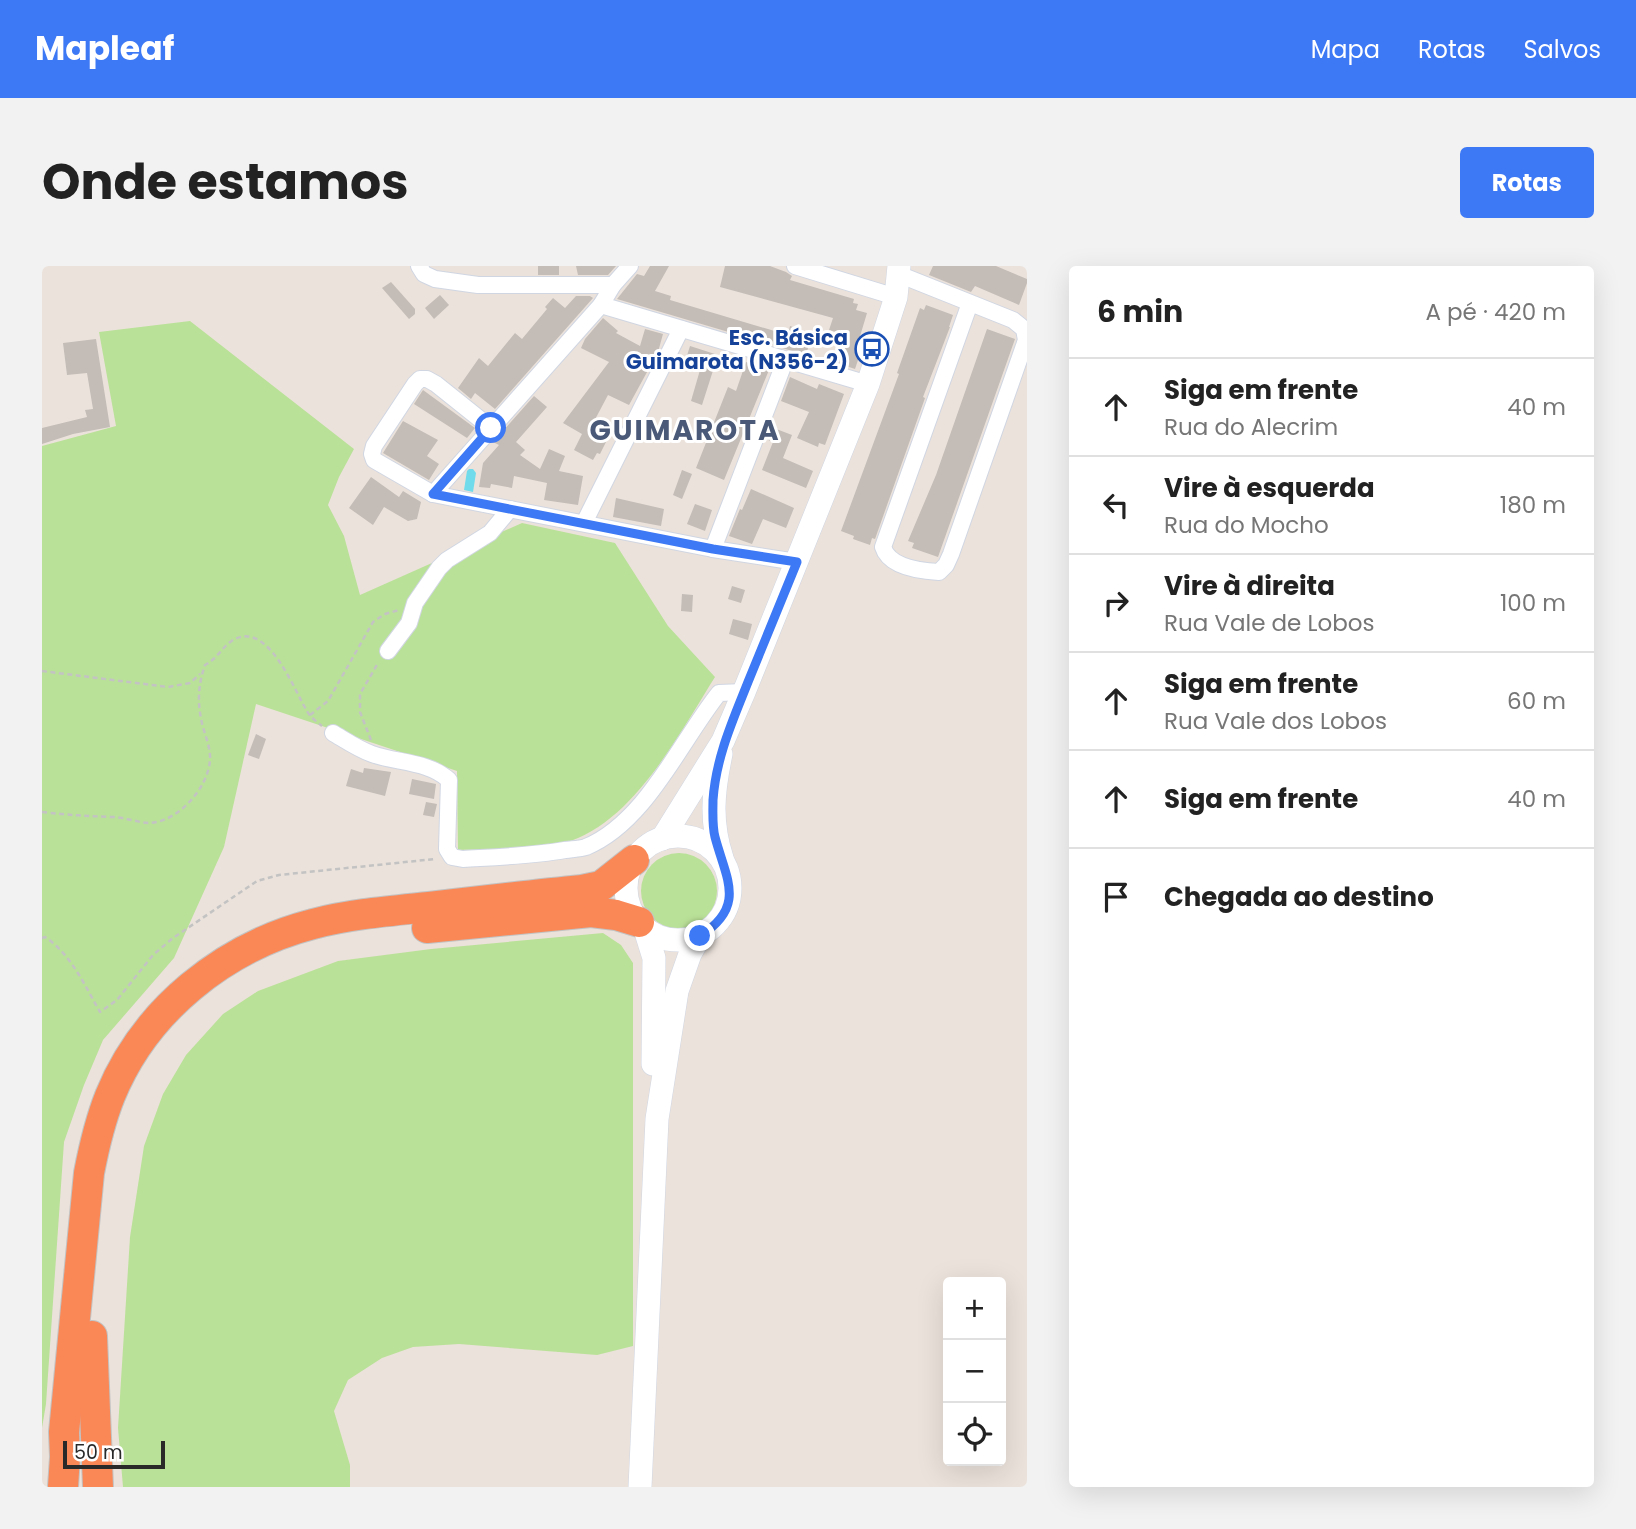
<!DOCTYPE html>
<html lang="pt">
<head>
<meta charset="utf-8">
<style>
	:root { --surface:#fff; --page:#f2f2f2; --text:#222; --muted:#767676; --line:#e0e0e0; --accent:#3d78f5 }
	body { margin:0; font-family:Poppins,sans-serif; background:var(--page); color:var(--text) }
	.controls { position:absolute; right:21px; bottom:21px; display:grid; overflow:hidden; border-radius:7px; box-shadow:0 7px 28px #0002 }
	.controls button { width:63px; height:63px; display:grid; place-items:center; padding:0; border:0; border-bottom:2px solid var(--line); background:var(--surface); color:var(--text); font:35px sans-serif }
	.scale { position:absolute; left:21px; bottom:18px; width:102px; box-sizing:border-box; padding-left:7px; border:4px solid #292929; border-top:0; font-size:19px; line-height:24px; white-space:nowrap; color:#292929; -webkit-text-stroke:5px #fff; paint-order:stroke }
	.stop { position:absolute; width:21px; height:21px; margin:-16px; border:5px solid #3d78f5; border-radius:50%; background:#fff }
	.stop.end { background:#3d78f5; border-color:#fff; box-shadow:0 2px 7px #0008 }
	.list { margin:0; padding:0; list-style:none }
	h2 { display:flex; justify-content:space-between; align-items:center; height:91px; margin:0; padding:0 28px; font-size:30px }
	h2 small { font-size:23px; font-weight:400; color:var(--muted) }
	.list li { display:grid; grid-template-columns:46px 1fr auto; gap:21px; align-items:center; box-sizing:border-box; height:98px; padding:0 28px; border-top:2px solid var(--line) }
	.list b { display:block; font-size:26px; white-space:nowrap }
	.list p { margin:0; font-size:23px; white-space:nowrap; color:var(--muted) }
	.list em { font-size:23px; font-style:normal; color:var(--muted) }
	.icon { flex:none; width:38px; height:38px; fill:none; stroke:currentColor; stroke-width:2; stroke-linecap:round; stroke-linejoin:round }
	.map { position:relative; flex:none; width:985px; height:1221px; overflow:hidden; border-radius:7px }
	header { display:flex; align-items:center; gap:42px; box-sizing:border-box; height:98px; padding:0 35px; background:var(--accent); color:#fff }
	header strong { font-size:33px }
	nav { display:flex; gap:38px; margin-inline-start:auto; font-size:24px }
	.intro { display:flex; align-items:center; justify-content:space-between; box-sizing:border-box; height:168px; padding:0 42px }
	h1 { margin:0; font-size:49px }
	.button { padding:18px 32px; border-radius:7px; background:var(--accent); color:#fff; font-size:24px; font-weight:700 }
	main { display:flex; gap:42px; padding:0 42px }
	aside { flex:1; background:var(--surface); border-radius:7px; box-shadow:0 7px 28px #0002 }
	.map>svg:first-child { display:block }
	.green { fill:#bae198 }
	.water { fill:#6fdbeb }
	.building { fill:#c3bcb7 }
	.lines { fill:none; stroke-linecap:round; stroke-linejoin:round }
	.minor-casing { stroke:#d0d6e2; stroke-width:18 }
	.secondary-casing { stroke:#d0d6e2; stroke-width:24 }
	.motorway-casing { stroke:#c3c3c3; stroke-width:32 }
	.path { stroke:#c3c3c3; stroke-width:2.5; stroke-dasharray:5 3.5; stroke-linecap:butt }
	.minor { stroke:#fff; stroke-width:16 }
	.secondary { stroke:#fff; stroke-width:23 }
	.motorway { stroke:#fa8857; stroke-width:30 }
	.route { stroke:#3d78f5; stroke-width:9 }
	.labels { text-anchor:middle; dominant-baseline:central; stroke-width:6; stroke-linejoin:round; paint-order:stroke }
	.transit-label { font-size:21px; font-weight:bold; fill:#164399; stroke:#fff; text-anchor:end }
	.district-label { font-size:28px; font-weight:bold; letter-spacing:2px; fill:#4a5978; stroke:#fff }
</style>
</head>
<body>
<header>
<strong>Mapleaf</strong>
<nav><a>Mapa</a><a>Rotas</a><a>Salvos</a></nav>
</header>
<div class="intro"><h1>Onde estamos</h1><a class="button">Rotas</a></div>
<main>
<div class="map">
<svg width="985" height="1221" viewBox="0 0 985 1221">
	<rect width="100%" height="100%" fill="#ebe2db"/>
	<g class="green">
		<path d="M148 55 312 183 297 211 286 239 302 270 318 329 480 257 573 277 626 360 673 411C637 468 591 558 522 577 489 587 450 583 416 584L415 505 214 438 182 581 132 692 61 774 42 819 22 876 4 1138 0 1162V180L74 160 57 66Z"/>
		<circle cx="637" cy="625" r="38"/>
		<path d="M561 667 579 679 591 697V1080L555 1089 417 1078 371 1081 340 1092 306 1114 292 1145 308 1199V1221H81L76 1162 88 971 102 880 121 828 144 789 181 748 216 725 296 695 389 683Z"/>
	</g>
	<path class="water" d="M427 203H431L434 207 431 226 422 224 425 205Z"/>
	<g class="building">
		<rect x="496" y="0" width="21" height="9"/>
		<path d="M534 0H574L566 9H536Z"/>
		<path d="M608 0H627L613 25 629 30 628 34 746 69 748 60 770 68 764 89 575 33 595 8 602 10Z"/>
		<path d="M683 0H728L744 6 750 10 748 14 812 33 811 37 816 38 814 44 825 47 813 87 818 88 813 103 792 96 801 68 787 64 791 52 678 21Z"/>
		<path d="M891 0H954L985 13V17L977 39 933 20 929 26 887 9Z"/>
		<path d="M349 16 373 43V48L367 53 340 22Z"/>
		<path d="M398 29 407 39 392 53 383 42Z"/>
		<path d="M534 30H548L551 32 453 143 433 127 429 133 416 122 437 92 446 100 473 67 480 73 505 43 503 41 511 32 523 42Z"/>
		<path d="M884 39 911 49 907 61H908L881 131 883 132 833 273 830 272 828 279 811 273 812 270 799 265 857 108 855 107 878 42 882 44Z"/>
		<path d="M561 52 576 65 574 67 598 80 603 63 621 68 616 86 587 139 566 129 549 161 567 170 558 188 555 187 551 194 532 184 540 168 521 157 567 96 539 82 543 73Z"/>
		<path d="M945 63 973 73 896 291 870 282 872 277 866 275 894 209Z"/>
		<path d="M54 73 68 161 31 168 0 178V162L45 151 43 144 51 143 45 107 25 109 21 77Z"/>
		<path d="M648 80 676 89 660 139 649 135 658 104 642 99Z"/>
		<path d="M704 96 727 104 682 214 654 202 686 121 694 125Z"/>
		<path d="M748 111 775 123 777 118 802 128 783 179 777 177 776 181 755 172 767 146 739 135Z"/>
		<path d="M381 124 433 162 425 172 372 138Z"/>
		<path d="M492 130 505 141 474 176 483 184 478 189 498 203 507 183 523 190 517 205 541 210 536 239 502 234 505 217 472 210 470 222 449 218 448 222 437 221 441 197 457 179 451 176Z"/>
		<path d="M361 155 396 174 385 190 397 198 387 214 341 187Z"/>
		<path d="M729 161 750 169 741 192 771 205 764 222 720 204 731 176 724 173Z"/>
		<path d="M640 204 650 208 640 233 631 229Z"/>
		<path d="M329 211 357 231 361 225 379 236 375 253 366 255 342 241 331 259 307 242Z"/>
		<path d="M709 223 752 242 744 262 721 253 710 278 687 270 698 243 700 244Z"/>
		<path d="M574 232 622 243 619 260 571 251Z"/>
		<path d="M653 238 670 244 663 265 645 258Z"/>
		<path d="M690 320 703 324 699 337 686 333Z"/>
		<path d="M640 328 651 329 650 346 639 345Z"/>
		<path d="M691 353 710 358 706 374 687 368Z"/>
		<path d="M214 468 224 473 217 493 206 489Z"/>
		<path d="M322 502 349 506 343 530 304 520 309 503 321 507Z"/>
		<path d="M370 513 394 518 392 533 367 528Z"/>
		<path d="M384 536 395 538 392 551 381 549Z"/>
	</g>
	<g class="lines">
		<defs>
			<g id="minor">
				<path d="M377 0 382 8 393 13 436 19H571"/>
				<path d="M753 0 854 31"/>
				<path d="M856 8 971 54 982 63 984 74 909 288 904 299 897 306C878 305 847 301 841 281L928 37"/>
				<path d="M559 39 826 118"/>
				<path d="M449 162 394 118 385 113H378L373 118 332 180 330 188 332 194 391 228 671 283 755 296"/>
				<path d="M391 228 559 39 571 19 588 0"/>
				<path d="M542 257 639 63"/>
				<path d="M671 283 743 95"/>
				<path d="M346 385 367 357 373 337 397 302 405 294 448 267 468 243"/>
				<path d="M291 467C303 474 316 483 330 488 355 497 386 495 407 514L405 583 410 591 421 593C455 591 489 590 523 584 530 583 538 583 544 581 604 556 638 476 677 427L702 426"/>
			</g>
			<g id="secondary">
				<path d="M679 488C671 526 668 555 680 592"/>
				<circle cx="636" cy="622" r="52"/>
				<path d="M620 573 681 475 702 426 826 118 854 31 857 0"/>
				<path d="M603 663 612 692 611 798"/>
				<path d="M598 1221 615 853 635 725 648 688 658 670"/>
			</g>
			<g id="motorway">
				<path d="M385 662 549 646 574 649 597 656"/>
				<path d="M50 1070 56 1221"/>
				<path d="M21 1221 23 1191 22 1166 47 907C52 881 58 855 68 830 103 744 182 681 271 658 309 648 348 645 387 641 438 635 489 629 540 624L559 620 592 594"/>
			</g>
		</defs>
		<use href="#minor" class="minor-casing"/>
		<use href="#secondary" class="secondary-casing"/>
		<use href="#motorway" class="motorway-casing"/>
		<g class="path">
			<path d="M0 405 126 421 148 417 158 408"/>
			<path d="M268 449 286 435 331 356 343 348 357 344"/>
			<path d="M329 474 318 446V428L336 397"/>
			<path d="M0 546C24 549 46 550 70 551 83 551 96 557 108 557 137 555 166 522 168 494 169 480 161 466 159 452 155 434 157 416 163 399 176 392 180 381 191 374 226 354 251 422 265 445 268 451 275 456 280 460"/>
			<path d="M0 672 3 671C29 688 43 720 58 746L75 734 111 689 131 672 215 615 237 609 393 593"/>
		</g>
		<use href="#minor" class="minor"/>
		<use href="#secondary" class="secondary"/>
		<use href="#motorway" class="motorway"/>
	</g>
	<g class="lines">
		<path class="route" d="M449 162 391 228 671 283 755 296C739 336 722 376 706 416 691 454 674 491 671 534 671 545 670 560 673 571 684 613 705 640 658 670"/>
	</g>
	<defs>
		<symbol id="bus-ring" viewBox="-11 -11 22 22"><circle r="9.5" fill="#fff" stroke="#1a4fb4" stroke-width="1.5"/><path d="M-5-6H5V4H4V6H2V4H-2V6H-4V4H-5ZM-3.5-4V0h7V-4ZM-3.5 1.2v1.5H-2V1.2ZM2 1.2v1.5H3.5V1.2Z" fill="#1a4fb4"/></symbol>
	</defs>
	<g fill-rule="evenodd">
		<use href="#bus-ring" x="811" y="64" width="38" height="38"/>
	</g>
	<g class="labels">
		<g class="transit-label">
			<text x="806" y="71">Esc. Básica<tspan x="806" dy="24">Guimarota (N356-2)</tspan></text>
		</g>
		<g class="district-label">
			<text x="643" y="164">GUIMAROTA</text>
		</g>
	</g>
</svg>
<div class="controls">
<button>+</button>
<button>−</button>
<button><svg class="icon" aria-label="locate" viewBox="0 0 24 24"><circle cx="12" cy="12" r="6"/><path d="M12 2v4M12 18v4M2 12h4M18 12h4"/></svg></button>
</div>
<div class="scale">50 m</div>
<div class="stop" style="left:449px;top:162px"></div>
<div class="stop end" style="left:658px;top:670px"></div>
</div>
<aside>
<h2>6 min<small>A pé · 420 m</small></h2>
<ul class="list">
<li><svg class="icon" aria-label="ahead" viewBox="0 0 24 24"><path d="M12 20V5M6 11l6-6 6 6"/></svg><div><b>Siga em frente</b><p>Rua do Alecrim</p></div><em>40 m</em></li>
<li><svg class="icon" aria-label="left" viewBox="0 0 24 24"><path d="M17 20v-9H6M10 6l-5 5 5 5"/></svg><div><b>Vire à esquerda</b><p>Rua do Mocho</p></div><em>180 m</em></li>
<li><svg class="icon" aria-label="right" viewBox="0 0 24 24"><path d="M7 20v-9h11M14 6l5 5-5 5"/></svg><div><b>Vire à direita</b><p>Rua Vale de Lobos</p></div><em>100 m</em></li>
<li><svg class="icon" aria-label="ahead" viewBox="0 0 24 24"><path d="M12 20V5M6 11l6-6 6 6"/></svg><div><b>Siga em frente</b><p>Rua Vale dos Lobos</p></div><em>60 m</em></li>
<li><svg class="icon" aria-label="ahead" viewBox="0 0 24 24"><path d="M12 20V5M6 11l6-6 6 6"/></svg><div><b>Siga em frente</b></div><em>40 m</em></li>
<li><svg class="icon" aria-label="arrive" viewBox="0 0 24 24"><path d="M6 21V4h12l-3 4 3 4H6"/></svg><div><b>Chegada ao destino</b></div></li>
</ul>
</aside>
</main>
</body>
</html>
